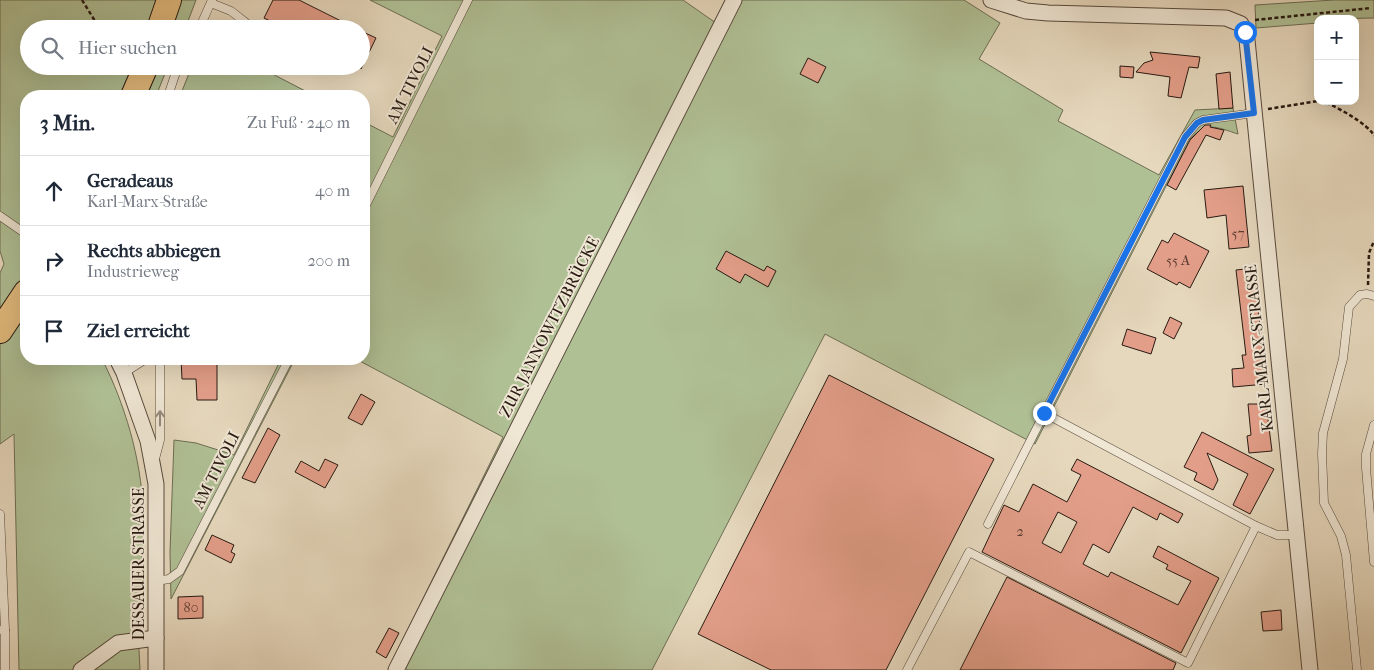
<!DOCTYPE html>
<html lang="de">
<head>
<meta charset="utf-8">
<style>
	:root { --surface:#fff; --page:#f6f6f7; --text:#1f2937; --muted:#747a83; --line:#e0e1e3 }
	body { margin:0; font-family:"IM FELL French Canon",serif; background:var(--page); color:var(--text) }
	.controls { position:absolute; right:15px; top:15px; display:grid; overflow:hidden; border-radius:10px; box-shadow:0 5px 20px #0002 }
	.controls button { width:45px; height:45px; display:grid; place-items:center; padding:0; border:0; border-bottom:1px solid var(--line); background:var(--surface); color:var(--text); font:25px sans-serif }
	.stop { position:absolute; width:15px; height:15px; margin:-11px; border:4px solid #1a73e8; border-radius:50%; background:#fff }
	.stop.end { background:#1a73e8; border-color:#fff; box-shadow:0 1px 5px #0008 }
	.list { margin:0; padding:0; list-style:none }
	h2 { display:flex; justify-content:space-between; align-items:center; height:65px; margin:0; padding:0 20px; font-size:21px }
	h2 small { font-size:16px; font-weight:400; color:var(--muted) }
	.list li { display:grid; grid-template-columns:32px 1fr auto; gap:15px; align-items:center; box-sizing:border-box; height:70px; padding:0 20px; border-top:1px solid var(--line) }
	.list b { display:block; font-size:19px; white-space:nowrap }
	.list p { margin:0; font-size:16px; white-space:nowrap; color:var(--muted) }
	.list em { font-size:16px; font-style:normal; color:var(--muted) }
	.icon { flex:none; width:28px; height:28px; fill:none; stroke:currentColor; stroke-width:2; stroke-linecap:round; stroke-linejoin:round }
	.map { position:relative; flex:none; width:1374px; height:670px; overflow:hidden }
	.search { position:absolute; background:var(--surface); box-shadow:0 5px 20px #0002; left:20px; top:20px; width:350px; height:55px; display:flex; align-items:center; gap:12px; box-sizing:border-box; padding:0 18px; border-radius:28px; color:var(--muted); font-size:19px }
	.panel { position:absolute; background:var(--surface); box-shadow:0 5px 20px #0002; left:20px; top:90px; width:350px; height:275px; border-radius:20px }
	.map>svg:first-child { display:block }
	.green { fill:#b0c095; stroke:#6c6d54 }
	.building { fill:#e39e89; stroke:#281a12; fill-rule:evenodd }
	.lines { fill:none; stroke-linecap:round; stroke-linejoin:round }
	.service-casing { stroke:#584a3d; stroke-width:9 }
	.minor-casing { stroke:#584a3d; stroke-width:17 }
	.primary-casing { stroke:#281a12; stroke-width:26 }
	.path { stroke:#281a12; stroke-width:2.5; stroke-dasharray:4 2.5; stroke-linecap:butt }
	.service { stroke:#efe6d4; stroke-width:8 }
	.minor { stroke:#efe6d4; stroke-width:15 }
	.primary { stroke:#e3bc7e; stroke-width:24 }
	.oneway { stroke:#958a7d }
	.route { stroke:#1a73e8; stroke-width:6 }
	.labels { text-anchor:middle; dominant-baseline:central; stroke-width:4; stroke-linejoin:round; paint-order:stroke }
	.number-label { font-size:14px; fill:#573b30 }
	.street-label { font-size:16px; fill:#281a12; stroke:#efe6d4 }
</style>
</head>
<body>
<div class="map">
<svg width="1374" height="670" viewBox="0 0 1374 670">
	<rect width="100%" height="100%" fill="#e6d8bd"/>
	<filter id="stains"><feTurbulence type="fractalNoise" baseFrequency=".004" numOctaves="4"/><feColorMatrix values="0 0 0 0 .2 0 0 0 0 .09 0 0 0 0 .02 0 0 0 .5 -.17"/></filter>
	<radialGradient id="worn" r=".72"><stop offset=".6" stop-color="#630" stop-opacity="0"/><stop offset="1" stop-color="#630" stop-opacity=".3"/></radialGradient>
	<g class="green">
		<path d="M0 0H196L185 29H29V66H168L156 96H26V359H102C125 404 141 459 143 509 144 563 136 617 140 670H19L14 434 0 444V273L4 264 0 251Z"/>
		<path d="M370 0H683L726 30 741 0H964L1000 23 979 59 1063 110 1058 121 1159 175 1195 110 1233 108 1238 134C1216 127 1207 121 1190 139L1035 444 825 334 652 670H408L392 661 503 437 356 359H364V122L393 137 442 36Z"/>
		<path d="M1334 0H1374V18L1318 19V23L1256 28 1255 5Z"/>
		<path d="M192 66H257L315 96H180Z"/>
		<path d="M281 359H295L171 599 170 552 174 440 196 443 234 455Z"/>
	</g>
	<g class="building">
		<path d="M273 0H299L357 29H286L264 18Z"/>
		<path d="M361 31 376 38 361 69Z"/>
		<path d="M1150 52 1200 57 1198 68 1189 67 1181 98 1168 96 1170 77 1136 72 1144 63 1153 60Z"/>
		<path d="M808 58 826 67 818 83 800 74Z"/>
		<path d="M1120 66 1134 67 1133 78 1120 77Z"/>
		<path d="M1230 72 1233 108 1219 109 1216 74Z"/>
		<path d="M1205 125H1211L1210 127 1224 130 1220 140 1206 135 1176 190 1167 185 1190 140Z"/>
		<path d="M1243 186 1249 247 1229 249 1226 215 1207 218 1204 190Z"/>
		<path d="M1174 233 1209 251 1190 288 1179 282 1177 285 1147 269 1162 240 1168 243Z"/>
		<path d="M726 251 764 271 767 266 776 271 768 287 745 274 740 283 716 269Z"/>
		<path d="M1254 268 1266 384 1233 387 1232 369 1244 368 1242 355H1246L1236 270Z"/>
		<path d="M1170 317 1182 323 1174 339 1163 333Z"/>
		<path d="M1127 329 1156 338 1151 354 1122 345Z"/>
		<path d="M181 359H217V400H197L196 379H182Z"/>
		<path d="M829 375 994 459 886 670H771L698 634Z"/>
		<path d="M361 394 375 402 362 425 348 418Z"/>
		<path d="M1248 404H1266L1272 451 1249 453 1247 436 1251 435Z"/>
		<path d="M268 428 280 435 255 483 242 478Z"/>
		<path d="M1202 432 1274 469 1250 514 1233 505 1248 474 1207 453 1218 480 1213 490 1194 480 1197 473 1184 467Z"/>
		<path d="M325 459 338 465 325 488 295 472 301 461 319 471Z"/>
		<path d="M1077 459 1183 514 1178 523 1160 513 1157 520 1133 507 1109 553 1093 544 1083 564 1108 577 1111 572 1178 605 1191 581 1166 569 1168 565 1153 557 1158 546 1219 578 1181 653 982 552 1004 505 1019 512 1033 484 1067 502 1081 475 1071 470ZM1058 512 1077 522 1061 553 1042 543Z"/>
		<path d="M212 535 234 545 231 552 235 554 231 563 205 550Z"/>
		<path d="M1007 577 1176 663 1173 670H960Z"/>
		<path d="M203 596V618L178 619V597Z"/>
		<path d="M1281 610 1282 630 1263 631 1261 612Z"/>
		<path d="M389 628 399 633 386 658 376 652Z"/>
	</g>
	<g class="lines">
		<defs>
			<g id="service">
				<path d="M211 3 231 11 254 29"/>
				<path d="M199 29 212 0"/>
				<path d="M168 96 178 66"/>
				<path d="M364 209 468 0"/>
				<path d="M0 216 26 234"/>
				<path d="M124 373 146 359"/>
				<path d="M1044 413 1256 526 1277 535H1295"/>
				<path d="M1374 425 1366 454V468L1374 562"/>
				<path d="M155 459 160 440V359"/>
				<path d="M0 514 5 630"/>
				<path d="M988 524 1185 137 1197 123 1203 120 1254 113"/>
				<path d="M156 581 169 579 180 571 289 359"/>
				<path d="M2 630H5V670"/>
				<path d="M907 670 969 552 1188 663 1256 526"/>
				<path d="M1357 670 1346 555 1341 536 1324 503 1322 454 1323 433 1343 359 1349 307 1360 295 1367 294 1374 296"/>
			</g>
			<g id="minor">
				<path d="M991 0 1026 11 1048 13 1226 18 1241 24 1247 40 1310 670"/>
				<path d="M117 359 124 373 148 441 156 484V670"/>
				<path d="M81 670 118 643 156 638"/>
				<path d="M396 670 734 0"/>
			</g>
			<g id="primary">
				<path d="M159 29 169 0"/>
				<path d="M133 96 146 66"/>
				<path d="M0 331 26 292"/>
			</g>
		</defs>
		<use href="#service" class="service-casing"/>
		<use href="#minor" class="minor-casing"/>
		<use href="#primary" class="primary-casing"/>
		<g class="path">
			<path d="M82 0 100 29"/>
			<path d="M1255 20 1371 8"/>
			<path d="M1320 101C1332 103 1371 126 1374 136"/>
			<path d="M1268 109 1318 101"/>
			<path d="M1368 285 1369 253 1374 241"/>
		</g>
		<use href="#service" class="service"/>
		<use href="#minor" class="minor"/>
		<use href="#primary" class="primary"/>
	</g>
	<defs><path id="oneway-shaft" d="M-6 0H5M1.5-3L5.5 0L1.5 3" fill="none" stroke-width="1.6" stroke-linecap="round" stroke-linejoin="round" transform="scale(1.25)"/></defs>
	<use class="oneway" href="#oneway-shaft" transform="translate(160 418) rotate(-90)"/>
	<g class="lines">
		<path class="route" d="M1044 413 1185 137 1197 123 1203 120 1254 113 1245 32"/>
	</g>
	<g class="labels">
		<g class="number-label">
			<text x="1238" y="233">57</text>
			<text x="1178" y="260">55 A</text>
			<text x="1020" y="531">2</text>
			<text x="191" y="607">80</text>
		</g>
		<g class="street-label">
			<text transform="translate(410 85) rotate(-63)">AM TIVOLI</text>
			<text transform="translate(549 327) rotate(-63)">ZUR JANNOWITZBRÜCKE</text>
			<text transform="translate(1259 348) rotate(-96)">KARL-MARX-STRASSE</text>
			<text transform="translate(216 470) rotate(-63)">AM TIVOLI</text>
			<text transform="translate(138 564) rotate(-90)">DESSAUER STRASSE</text>
		</g>
	</g>
	<rect width="100%" height="100%" filter="url(#stains)"/>
	<rect width="100%" height="100%" fill="url(#worn)"/>
</svg>
<div class="controls">
<button>+</button>
<button>−</button>
</div>
<div class="stop" style="left:1245px;top:32px"></div>
<div class="stop end" style="left:1044px;top:413px"></div>
<div class="search"><svg class="icon" aria-label="search" viewBox="0 0 24 24"><circle cx="10" cy="10" r="6"/><path d="M15 15l6 6"/></svg>Hier suchen</div>
<section class="panel">
<h2>3 Min.<small>Zu Fuß · 240 m</small></h2>
<ul class="list">
<li><svg class="icon" aria-label="ahead" viewBox="0 0 24 24"><path d="M12 20V5M6 11l6-6 6 6"/></svg><div><b>Geradeaus</b><p>Karl-Marx-Straße</p></div><em>40 m</em></li>
<li><svg class="icon" aria-label="right" viewBox="0 0 24 24"><path d="M7 20v-9h11M14 6l5 5-5 5"/></svg><div><b>Rechts abbiegen</b><p>Industrieweg</p></div><em>200 m</em></li>
<li><svg class="icon" aria-label="arrive" viewBox="0 0 24 24"><path d="M6 21V4h12l-3 4 3 4H6"/></svg><div><b>Ziel erreicht</b></div></li>
</ul>
</section>
</div>
</body>
</html>
